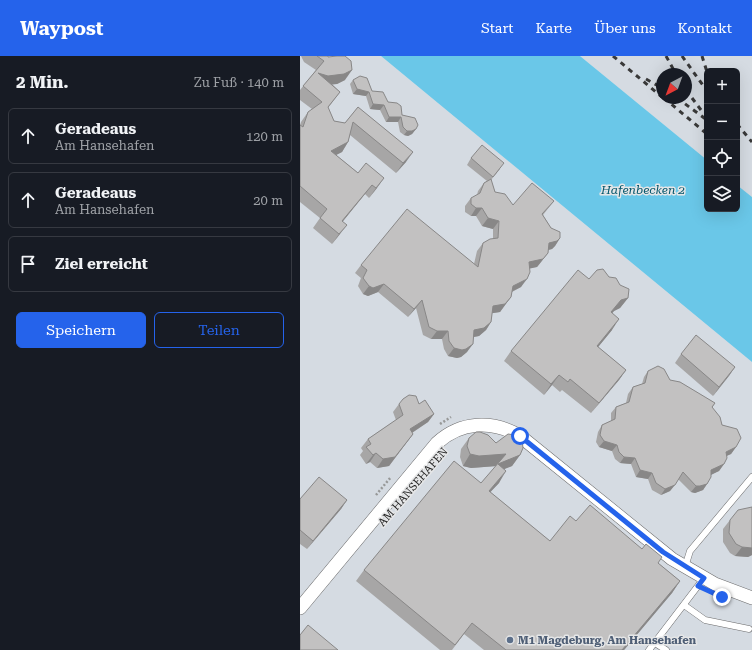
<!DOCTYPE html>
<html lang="de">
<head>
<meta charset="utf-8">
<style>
	:root { --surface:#171b24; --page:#20242c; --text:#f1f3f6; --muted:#9ea1a6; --line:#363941; --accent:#2563eb }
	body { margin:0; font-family:"Roboto Serif",serif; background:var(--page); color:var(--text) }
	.controls { position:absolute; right:12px; top:12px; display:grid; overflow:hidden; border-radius:6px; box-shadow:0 4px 16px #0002 }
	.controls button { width:36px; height:36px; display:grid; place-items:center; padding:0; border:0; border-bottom:1px solid var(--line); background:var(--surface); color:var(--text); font:20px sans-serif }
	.compass { position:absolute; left:356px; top:12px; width:36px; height:36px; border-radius:50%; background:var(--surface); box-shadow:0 4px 16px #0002; rotate:221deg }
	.stop { position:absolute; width:12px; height:12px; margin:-9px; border:3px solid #2563eb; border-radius:50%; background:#fff }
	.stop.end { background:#2563eb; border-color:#fff; box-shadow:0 1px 4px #0008 }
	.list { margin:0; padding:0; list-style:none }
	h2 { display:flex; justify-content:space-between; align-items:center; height:52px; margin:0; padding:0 16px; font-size:17px }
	h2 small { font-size:13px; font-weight:400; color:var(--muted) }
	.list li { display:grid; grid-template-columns:26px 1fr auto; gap:12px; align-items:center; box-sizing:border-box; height:56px; margin:0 8px 8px; padding:0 8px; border:1px solid var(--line); border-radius:6px }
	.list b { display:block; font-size:15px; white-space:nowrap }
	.list p { margin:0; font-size:13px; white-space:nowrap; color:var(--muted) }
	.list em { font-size:13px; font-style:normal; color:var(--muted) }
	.actions { display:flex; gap:8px; padding:12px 16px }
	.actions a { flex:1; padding:9px 0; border:1px solid var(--accent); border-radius:6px; text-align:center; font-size:14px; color:var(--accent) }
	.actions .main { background:var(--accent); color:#fff }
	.icon { flex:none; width:22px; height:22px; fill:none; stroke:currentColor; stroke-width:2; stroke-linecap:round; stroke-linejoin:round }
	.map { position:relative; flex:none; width:452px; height:594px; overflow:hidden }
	header { display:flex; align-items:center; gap:24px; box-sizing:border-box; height:56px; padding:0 20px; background:var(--accent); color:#fff }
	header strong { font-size:19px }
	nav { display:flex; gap:22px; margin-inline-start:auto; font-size:14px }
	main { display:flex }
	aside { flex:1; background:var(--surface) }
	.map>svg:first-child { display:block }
	.built { fill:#d5dbe2; fill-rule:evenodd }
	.water { fill:#6ac7e8 }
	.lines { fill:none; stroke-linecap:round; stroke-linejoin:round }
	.service-casing { stroke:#6b6b6c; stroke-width:7 }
	.minor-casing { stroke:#6b6b6c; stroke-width:14 }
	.path { stroke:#979898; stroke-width:2.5; stroke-dasharray:2 2; stroke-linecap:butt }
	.service { stroke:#fff; stroke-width:6 }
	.minor { stroke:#fff; stroke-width:13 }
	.rail { stroke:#393939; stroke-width:3; stroke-dasharray:5 5; stroke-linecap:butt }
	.wall { fill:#a7a6a6 }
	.shaded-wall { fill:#888787 }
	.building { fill:#c2c1c1; stroke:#888787 }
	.route { stroke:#2563eb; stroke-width:5 }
	.service-dot { fill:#5c6f8a; stroke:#e5e6e7; stroke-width:1.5 }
	.labels { text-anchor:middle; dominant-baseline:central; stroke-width:3; stroke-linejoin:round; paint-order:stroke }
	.street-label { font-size:11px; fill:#242424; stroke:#e5e6e7 }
	.service-label { font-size:11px; font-weight:bold; fill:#4e5e75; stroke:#e5e6e7; text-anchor:start }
	.water-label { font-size:12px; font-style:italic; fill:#00546a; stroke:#e5e6e7 }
</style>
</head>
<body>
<header>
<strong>Waypost</strong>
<nav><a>Start</a><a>Karte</a><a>Über uns</a><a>Kontakt</a></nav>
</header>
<main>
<aside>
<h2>2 Min.<small>Zu Fuß · 140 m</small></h2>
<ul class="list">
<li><svg class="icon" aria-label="ahead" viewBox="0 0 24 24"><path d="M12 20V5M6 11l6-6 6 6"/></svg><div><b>Geradeaus</b><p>Am Hansehafen</p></div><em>120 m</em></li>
<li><svg class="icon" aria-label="ahead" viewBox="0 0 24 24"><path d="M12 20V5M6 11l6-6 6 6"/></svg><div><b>Geradeaus</b><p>Am Hansehafen</p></div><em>20 m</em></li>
<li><svg class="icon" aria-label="arrive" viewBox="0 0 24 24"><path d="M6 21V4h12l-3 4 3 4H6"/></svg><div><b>Ziel erreicht</b></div></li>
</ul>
<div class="actions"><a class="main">Speichern</a><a>Teilen</a></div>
</aside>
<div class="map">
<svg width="452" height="594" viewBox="0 0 452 594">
	<rect width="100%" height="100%" fill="#e5e6e7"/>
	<g class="built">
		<path d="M0 0H81L452 306V594H0Z"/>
		<path d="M280 0H452V141L437 129V15H407V104ZM362 18H386V42H362Z"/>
	</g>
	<path class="water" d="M81 0H280L407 104V153H437V129L452 141V306Z"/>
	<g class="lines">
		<defs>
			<g id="service">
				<path d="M385 511 390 495 452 421"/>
				<path d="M384 549 405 564 449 573"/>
				<path d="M355 587 366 594"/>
				<path d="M349 594 404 522"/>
			</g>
			<path id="minor" d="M0 552 137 387C161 365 192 364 220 380L372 503 415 528 452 542"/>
		</defs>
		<use href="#service" class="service-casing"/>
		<use href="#minor" class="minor-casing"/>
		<g class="path">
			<path d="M140 368 151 361"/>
			<path d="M76 439 91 421"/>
		</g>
		<use href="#service" class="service"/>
		<use href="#minor" class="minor"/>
		<g class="rail">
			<path d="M313 0 362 41"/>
			<path d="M366 0 376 18"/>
			<path d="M382 0 407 35"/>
			<path d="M402 0 407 16"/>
			<path d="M346 23 362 32"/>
			<path d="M386 34 404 58"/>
			<path d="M364 42 407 78"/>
			<path d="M377 42 407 64"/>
			<path d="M437 68 452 86"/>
		</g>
	</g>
	<g class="wall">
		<path d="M1 0H28V1L45 24 37 28H32L40 36 28 52 34 65 45 67 58 51 106 106 96 117 50 79 48 86 42 96 36 99 77 132 69 142 65 138 43 165 40 178 32 188 13 172 20 162 0 146V69L1 66 8 56 12 53 0 44V34L16 14 4 6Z"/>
		<path d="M53 24 72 35 88 46 116 73 112 78 108 80 104 79 100 76 98 66H86L80 54 70 53 66 40 53 38 50 28Z"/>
		<path d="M171 102 200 113 191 124 195 136 213 149 254 145 243 159 251 172 260 182 255 190 252 193 248 194 242 205 237 211 229 212 221 231 212 236 211 241 200 256 192 257 191 266 186 274 179 280 173 281 167 296 161 301 157 302 148 300 144 293 142 283H131L123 279 116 252 108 261 78 236 68 240 63 238 58 230 61 222 55 217 61 209 174 208 177 195 183 187 193 183V173L182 170 176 160H171L165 156V150L171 142 177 139 178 135 184 127 187 125 167 109Z"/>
		<path d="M289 223 328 242 320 252 314 255 312 257V274L298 291 326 314 319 324 291 357 262 334 260 336 252 329 244 339 204 305 211 295Z"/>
		<path d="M381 298 435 311 413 340 375 307Z"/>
		<path d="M348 315 370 324 415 347 412 352 422 369 436 391 431 398 426 400 424 408 419 415 411 418 407 428 403 434 395 437 391 436 378 423 370 435 361 439 352 434 348 423 336 421 331 408 320 407 315 403 312 395 299 391 296 386 298 376 302 369 311 365V357L316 351 326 347 328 338 333 331 342 328 344 321Z"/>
		<path d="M99 348H119L134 358 128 366 112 377 113 378 89 410 77 412 70 406 66 408 60 399 63 395 61 392 68 383 96 364 93 356Z"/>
		<path d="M169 382 196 387 220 399 212 410 204 413 199 427 190 436 250 485 276 465 358 507 380 525 372 537 324 594H184L164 578 152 594H140L56 525 64 514 181 427 196 410 171 412 163 410 160 401 161 393Z"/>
		<path d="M0 443 47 444 41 453 7 493 0 488Z"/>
		<path d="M452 451V499L448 501 435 500 430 497 423 486V473L430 464Z"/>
	</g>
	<g class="shaded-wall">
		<path d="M52 14 45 24 37 28 21 30 18 17Z"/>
		<path d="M57 33 69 36 66 40 53 38Z"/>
		<path d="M73 48 84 49 80 54 70 53Z"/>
		<path d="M89 61H101L98 66H86Z"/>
		<path d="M116 73 112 78 108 80 104 79 107 75Z"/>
		<path d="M48 86 42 96 24 105 31 95Z"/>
		<path d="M113 96 106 106 96 117 103 107Z"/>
		<path d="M84 122 77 132 69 142 76 132Z"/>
		<path d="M72 129 65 138 35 175 42 165Z"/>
		<path d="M176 152H182L176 160H171Z"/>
		<path d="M188 162 199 165 193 173 182 170Z"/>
		<path d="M47 169 40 178 32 188 39 178Z"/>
		<path d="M260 182 255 190 252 193 244 195 249 187Z"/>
		<path d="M248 197 237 211 223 214 229 206Z"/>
		<path d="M227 223 221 231 207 238 213 230Z"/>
		<path d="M84 228 78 236 68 240 63 238 69 230Z"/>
		<path d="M211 241 200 256 187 258 193 250Z"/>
		<path d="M328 242 320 252 314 255 304 267 311 256 321 244Z"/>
		<path d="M122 244 116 252 108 261 114 253Z"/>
		<path d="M319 263 312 274 290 301 297 290Z"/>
		<path d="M191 266 186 274 179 280 168 282 174 274Z"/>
		<path d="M137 275H148L142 283H131Z"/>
		<path d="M173 288 167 296 161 301 157 302 148 300 154 292Z"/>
		<path d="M435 311 429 320 413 340 419 331Z"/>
		<path d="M326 314 319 324 291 357 299 347Z"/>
		<path d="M259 319 252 329 244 339 251 328Z"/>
		<path d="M134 358 128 366 104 382 110 373Z"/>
		<path d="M113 378 89 410 77 412 83 403Z"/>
		<path d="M304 385 317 389 312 395 299 391Z"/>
		<path d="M436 391 431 398 422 402 426 396Z"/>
		<path d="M76 397 70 406 66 408 73 399Z"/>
		<path d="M170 398H206L220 399 212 410 190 419 197 410 171 412 163 410Z"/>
		<path d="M324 401 335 402 331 408 320 407Z"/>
		<path d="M424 408 419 415 407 421 411 414Z"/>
		<path d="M340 414 352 417 348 423 336 421Z"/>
		<path d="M206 415 199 427 181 446 189 435Z"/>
		<path d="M407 428 403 434 395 437 391 436 396 430Z"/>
		<path d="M375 429 370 435 361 439 365 433Z"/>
		<path d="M47 444 41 453 7 493 13 485Z"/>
		<path d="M442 491 452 492V499L448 501 435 500Z"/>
		<path d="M380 525 372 537 324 594H322Z"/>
	</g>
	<g class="building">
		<path d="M17 0H28V1L37 0H45L51 5 52 14 44 18 28 20 18 17 40 36 28 51 34 65 45 67 58 51 113 96 103 107 53 66 48 86 31 95 58 117 66 107 84 122 76 132 72 129 42 165 47 169 39 178 20 162 27 153 0 130V69L3 71 8 56 22 46 3 30 24 5Z"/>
		<path d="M60 20 67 22 72 35 83 36 88 46 97 47 101 50 102 59 115 62 118 69 116 73 112 75H107L103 71 101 61H89L84 49 73 48 69 36 57 33 53 24Z"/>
		<path d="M182 89 204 107 193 121 171 102Z"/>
		<path d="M191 123 195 136 205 138 213 149 232 127 254 145 242 158 251 172 260 176V182L257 185 249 187 248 197 243 203 229 206 230 216 227 223 213 230 211 241 205 248 193 250 191 266 184 272 174 274 173 288 166 293 162 294 154 292 149 285 148 275H137L129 271 122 244 114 253 84 228 73 232 69 230 63 222 67 214 61 209 107 153 178 211 183 187 190 183 198 182 199 165 188 162 182 152H176L171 148V142L180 137 184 127Z"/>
		<path d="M303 213 309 221 316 222 320 229 329 233 328 242 321 244 311 256 319 263 297 290 326 314 299 347 270 323 268 326 259 319 251 328 211 295 278 214 289 223 297 214Z"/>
		<path d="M396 279 435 311 419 331 381 298Z"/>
		<path d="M358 310 364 313 370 324 380 326 415 347 412 351 420 361 422 369 437 373 441 382 436 391 426 396 427 402 424 408 411 414V421L407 428 400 430H396L383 416 375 429 365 433 356 427 352 417 340 414 335 402 324 401 319 396 317 389 304 385 300 379 302 369 315 363 316 351 329 346 333 331 345 327 348 315Z"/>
		<path d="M109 339 116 340 119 348 125 344 134 358 110 373 113 378 95 401 83 403 76 397 73 399 66 391 71 388 68 383 103 359 99 348 103 343Z"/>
		<path d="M176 376H180L188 379 196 387 208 378 215 379 222 384 223 392 220 399 198 408 206 415 189 435 250 485 270 460 276 465 290 449 342 493 346 488 362 501 358 507 380 525 322 594H206L172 567 155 589 64 514 154 405 181 427 206 398 179 400 170 398 167 390 169 382Z"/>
		<path d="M19 421 47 444 13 485 0 474V443Z"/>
		<path d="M452 451V492L442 491 436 488 429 477 430 464 438 454Z"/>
		<path d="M8 569 38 594H0V579Z"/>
	</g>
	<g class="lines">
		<path class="route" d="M220 380 363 496 404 522 398 530 422 541"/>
	</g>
	<circle class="service-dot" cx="210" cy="584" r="4"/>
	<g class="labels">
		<g class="street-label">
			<text transform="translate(113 431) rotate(-49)">AM HANSEHAFEN</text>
		</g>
		<g class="service-label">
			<text x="218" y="584">M1 Magdeburg, Am Hansehafen</text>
		</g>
		<g class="water-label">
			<text x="343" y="134">Hafenbecken 2</text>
		</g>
	</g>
</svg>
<div class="controls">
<button>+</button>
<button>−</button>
<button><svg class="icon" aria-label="locate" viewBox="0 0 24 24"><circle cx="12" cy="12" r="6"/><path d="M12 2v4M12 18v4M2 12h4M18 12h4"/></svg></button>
<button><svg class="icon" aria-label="layers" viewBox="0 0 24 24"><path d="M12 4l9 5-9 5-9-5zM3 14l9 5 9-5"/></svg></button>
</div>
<svg class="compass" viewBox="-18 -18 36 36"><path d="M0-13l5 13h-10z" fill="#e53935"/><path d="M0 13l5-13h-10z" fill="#9ea1a6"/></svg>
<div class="stop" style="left:220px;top:380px"></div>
<div class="stop end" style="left:422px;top:541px"></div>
</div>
</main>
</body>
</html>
